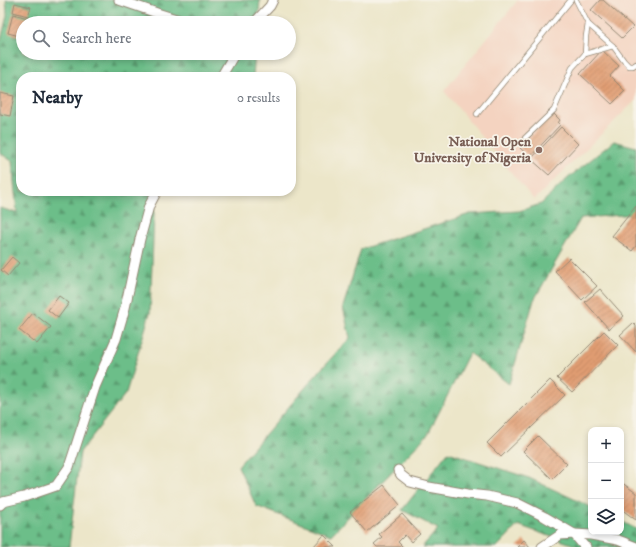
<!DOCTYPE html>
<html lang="en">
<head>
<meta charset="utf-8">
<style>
	:root { --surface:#fff; --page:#f6f6f7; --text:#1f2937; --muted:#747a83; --line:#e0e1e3 }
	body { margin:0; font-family:"IM FELL DW Pica",serif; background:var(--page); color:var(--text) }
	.controls { position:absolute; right:12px; bottom:12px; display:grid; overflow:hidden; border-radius:8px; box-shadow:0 2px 6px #0003 }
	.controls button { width:36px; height:36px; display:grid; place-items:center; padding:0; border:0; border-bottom:1px solid var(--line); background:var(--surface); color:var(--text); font:20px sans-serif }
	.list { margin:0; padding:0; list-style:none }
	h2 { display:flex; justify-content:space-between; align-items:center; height:52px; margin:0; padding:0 16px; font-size:17px }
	h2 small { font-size:13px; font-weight:400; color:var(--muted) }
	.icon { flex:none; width:22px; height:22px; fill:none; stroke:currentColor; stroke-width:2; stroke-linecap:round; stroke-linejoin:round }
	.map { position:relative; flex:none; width:636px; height:547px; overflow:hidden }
	.search { position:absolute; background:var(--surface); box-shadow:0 2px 6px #0003; left:16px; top:16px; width:280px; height:44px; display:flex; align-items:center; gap:10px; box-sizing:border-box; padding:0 14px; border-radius:22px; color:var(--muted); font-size:15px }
	.panel { position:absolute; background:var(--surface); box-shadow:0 2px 6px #0003; left:16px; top:72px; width:280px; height:124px; border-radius:16px }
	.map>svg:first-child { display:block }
	.built { fill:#f4d3c0 }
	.forest { fill:url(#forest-firs); stroke:#547454 }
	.building { fill:url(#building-hatch) }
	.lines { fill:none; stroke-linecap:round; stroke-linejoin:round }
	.service-casing { stroke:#948874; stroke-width:6 }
	.minor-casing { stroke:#948874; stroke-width:11 }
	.service { stroke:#fff; stroke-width:4.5 }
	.minor { stroke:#fff; stroke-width:9 }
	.education-dot { fill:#8d6e63; stroke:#f7f3e8; stroke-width:1.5 }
	.labels { text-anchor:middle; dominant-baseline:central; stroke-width:3.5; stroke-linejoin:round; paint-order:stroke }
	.education-label { font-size:14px; font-weight:bold; fill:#785e54; stroke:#f7f3e8; text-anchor:end }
</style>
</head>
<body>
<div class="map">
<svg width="636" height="547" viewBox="0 0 636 547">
	<defs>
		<pattern id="forest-firs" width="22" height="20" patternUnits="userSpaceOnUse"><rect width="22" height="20" fill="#6cbe89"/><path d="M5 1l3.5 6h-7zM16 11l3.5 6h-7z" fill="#5a9b6f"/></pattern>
		<pattern id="building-hatch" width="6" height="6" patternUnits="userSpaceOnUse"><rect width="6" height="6" fill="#e19d72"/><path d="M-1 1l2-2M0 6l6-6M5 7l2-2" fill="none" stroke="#b8805d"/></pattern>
	</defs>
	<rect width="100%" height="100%" fill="#f7f3e8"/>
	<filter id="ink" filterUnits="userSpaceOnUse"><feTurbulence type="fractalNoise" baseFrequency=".025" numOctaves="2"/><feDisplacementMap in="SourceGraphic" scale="8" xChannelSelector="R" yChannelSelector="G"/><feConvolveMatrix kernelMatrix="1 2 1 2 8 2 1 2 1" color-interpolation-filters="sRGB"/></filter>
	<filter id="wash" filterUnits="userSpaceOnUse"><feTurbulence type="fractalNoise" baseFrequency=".012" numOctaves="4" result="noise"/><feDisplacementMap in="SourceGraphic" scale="16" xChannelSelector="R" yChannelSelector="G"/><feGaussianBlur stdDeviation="0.9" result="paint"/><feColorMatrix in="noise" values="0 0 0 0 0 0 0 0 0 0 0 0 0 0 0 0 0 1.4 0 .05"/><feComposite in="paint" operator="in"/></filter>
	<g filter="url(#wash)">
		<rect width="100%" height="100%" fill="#ece6c9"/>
		<path class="built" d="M518 0H636V100L534 200 444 91Z"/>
		<g class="forest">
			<path d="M6 0H260L258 23H23V53H255L253 77H21V191H154V216L150 313 126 393 80 452 69 547H0V208L17 213 12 161 0 153V44L7 15Z"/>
			<path d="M614 141 636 147V214L581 218 534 300 509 384 469 353 428 434 331 535 256 506 238 466 323 367 350 338 343 307 361 249 470 214 519 211 541 204 567 179Z"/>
			<path d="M448 452 529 478 591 507V532H621V521L636 529V547H580L518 525 497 547H422L438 529 402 510Z"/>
		</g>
		<g id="blocks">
			<g class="building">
				<path d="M600 0H603L633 27 622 38 591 10Z"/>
				<path d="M15 3 31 7 28 16 13 12Z"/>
				<path d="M13 14 28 18 27 23H23V37L8 33Z"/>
				<path d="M602 50 619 66 610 76 625 91 612 104 580 74Z"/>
				<path d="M0 93 14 96 10 116 0 114Z"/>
				<path d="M554 114 560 120 558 123 560 125 530 157 520 148 550 115 552 117Z"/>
				<path d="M561 127 578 144 549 175 531 159Z"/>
				<path d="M636 206V246L632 251 612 236Z"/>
				<path d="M12 257 19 263 8 276 1 270Z"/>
				<path d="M569 258 597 286 582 300 555 271Z"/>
				<path d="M600 289 624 316 609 329 585 302Z"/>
				<path d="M59 296 69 303 58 318 48 310Z"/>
				<path d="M33 313 51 327 37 344 19 330Z"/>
				<path d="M633 323 636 326V352L620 335Z"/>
				<path d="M604 331 618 345 572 392 557 378Z"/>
				<path d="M550 380 565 395 501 457 487 443Z"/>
				<path d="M538 436 567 464 552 479 523 451Z"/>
				<path d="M621 482 636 493V520L621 509Z"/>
				<path d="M384 485 400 505 367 532 350 512Z"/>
				<path d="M402 514 420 534 411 542 405 535 398 542 403 547H377L374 544 382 537 379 534Z"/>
				<path d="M324 535 336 547H313Z"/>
				<path d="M524 540 530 547H517Z"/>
			</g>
		</g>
	</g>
	<g filter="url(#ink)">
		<use href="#blocks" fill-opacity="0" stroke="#948874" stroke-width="1"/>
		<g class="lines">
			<defs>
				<g id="service">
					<path d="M576 0 588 24 613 46 624 61 629 66H633L636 64"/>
					<path d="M585 54 586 36 588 24"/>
					<path d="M477 114 571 0"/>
					<path d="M525 138 554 110 572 68 585 54 613 46"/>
				</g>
				<g id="minor">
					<path d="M119 0 157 13 189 23"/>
					<path d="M254 23 270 6 273 0"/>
					<path d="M221 77 235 53"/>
					<path d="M398 470 401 475 410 482 429 487 468 494 487 496 517 503 545 517 574 534 584 546 586 547"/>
					<path d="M0 505 3 502 24 497 56 486 69 467 95 387 116 339 125 308 140 239 149 206 157 191"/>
					<path d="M542 547 560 535 574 534 591 535 618 540 636 547"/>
				</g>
			</defs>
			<use href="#service" class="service-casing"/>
			<use href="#minor" class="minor-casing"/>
			<use href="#service" class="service"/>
			<use href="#minor" class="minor"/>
		</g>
	</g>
	<circle class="education-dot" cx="539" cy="150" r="4"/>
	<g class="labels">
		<g class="education-label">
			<text x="531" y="142">National Open<tspan x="531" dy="16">University of Nigeria</tspan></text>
		</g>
	</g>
</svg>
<div class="controls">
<button>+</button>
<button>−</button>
<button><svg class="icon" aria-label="layers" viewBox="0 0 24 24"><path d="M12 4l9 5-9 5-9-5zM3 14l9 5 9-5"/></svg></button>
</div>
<div class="search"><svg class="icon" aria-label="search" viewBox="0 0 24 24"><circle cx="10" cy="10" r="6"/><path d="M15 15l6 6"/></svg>Search here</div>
<section class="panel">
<h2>Nearby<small>0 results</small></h2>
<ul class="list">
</ul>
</section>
</div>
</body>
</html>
